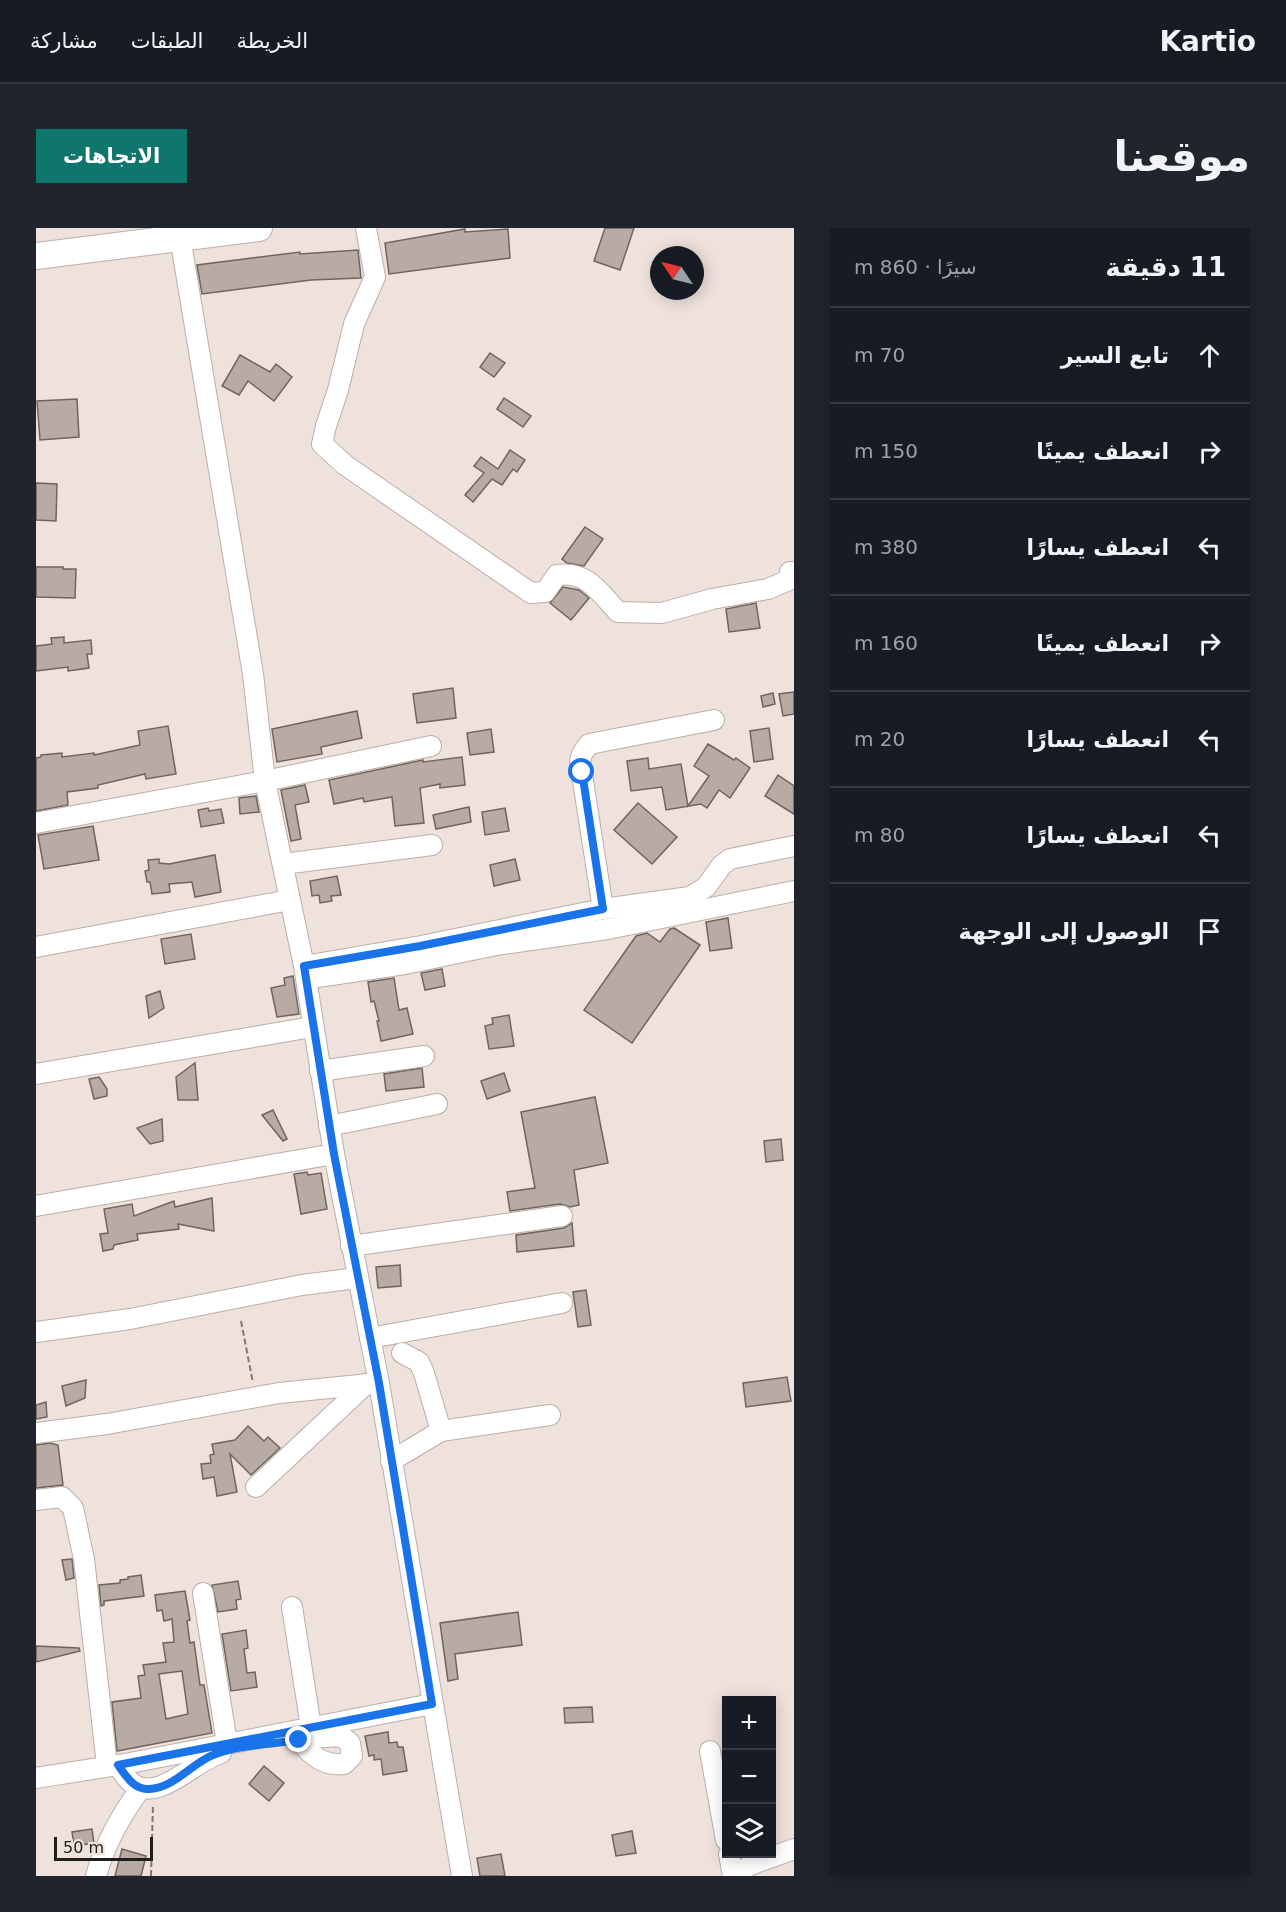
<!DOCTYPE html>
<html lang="ar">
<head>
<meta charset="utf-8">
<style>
	:root { --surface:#171b24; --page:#20242c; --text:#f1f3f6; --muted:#9ea1a6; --line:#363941; --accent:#0f766e }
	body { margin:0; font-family:"DejaVu Sans","Noto Naskh Arabic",sans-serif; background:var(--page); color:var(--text); direction:rtl }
	.controls { position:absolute; right:18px; bottom:18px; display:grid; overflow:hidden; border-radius:0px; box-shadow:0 3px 15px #0003 }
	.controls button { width:54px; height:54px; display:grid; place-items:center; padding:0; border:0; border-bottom:2px solid var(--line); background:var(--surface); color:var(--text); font:30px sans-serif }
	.compass { position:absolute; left:614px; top:18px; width:54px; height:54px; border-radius:50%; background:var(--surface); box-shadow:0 3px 15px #0003; rotate:305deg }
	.scale { position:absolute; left:18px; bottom:15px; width:99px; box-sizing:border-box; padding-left:6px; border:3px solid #211d1b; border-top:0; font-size:16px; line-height:21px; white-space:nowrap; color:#211d1b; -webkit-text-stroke:4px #efe2dc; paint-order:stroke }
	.stop { position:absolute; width:18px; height:18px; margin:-14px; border:4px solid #1a73e8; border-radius:50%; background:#fff }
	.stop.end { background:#1a73e8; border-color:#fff; box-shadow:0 2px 6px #0008 }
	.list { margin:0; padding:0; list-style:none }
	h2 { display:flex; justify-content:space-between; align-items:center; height:78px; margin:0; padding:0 24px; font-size:26px }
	h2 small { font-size:20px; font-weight:400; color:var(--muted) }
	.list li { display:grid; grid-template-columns:39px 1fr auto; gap:18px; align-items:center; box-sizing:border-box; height:96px; padding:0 24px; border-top:2px solid var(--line) }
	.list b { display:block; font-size:22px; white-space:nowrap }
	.list em { font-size:20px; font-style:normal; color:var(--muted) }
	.icon { flex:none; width:33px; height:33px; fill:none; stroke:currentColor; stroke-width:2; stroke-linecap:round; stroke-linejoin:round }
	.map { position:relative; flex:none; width:758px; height:1648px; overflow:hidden; direction:ltr; border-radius:0px }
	header { display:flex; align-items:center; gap:36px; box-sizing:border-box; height:84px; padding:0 30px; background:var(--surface); border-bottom:2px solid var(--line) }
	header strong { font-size:28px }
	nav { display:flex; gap:33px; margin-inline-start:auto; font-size:21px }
	.intro { display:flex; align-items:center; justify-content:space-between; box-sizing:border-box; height:144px; padding:0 36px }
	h1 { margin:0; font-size:42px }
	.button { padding:15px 27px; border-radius:0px; background:var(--accent); color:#fff; font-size:21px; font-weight:700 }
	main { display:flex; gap:36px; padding:0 36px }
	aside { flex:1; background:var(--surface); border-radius:0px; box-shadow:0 3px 15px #0003 }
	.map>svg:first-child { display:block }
	.building { fill:#b8aba6; stroke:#70645f; stroke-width:1.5; fill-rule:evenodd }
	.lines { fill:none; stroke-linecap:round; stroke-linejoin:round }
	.minor-casing { stroke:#bbaea9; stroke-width:22 }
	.major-casing { stroke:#bbaea9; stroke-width:28 }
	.path { stroke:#817975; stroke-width:2; stroke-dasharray:6 3; stroke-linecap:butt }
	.minor { stroke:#fff; stroke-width:20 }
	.major { stroke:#fff; stroke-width:26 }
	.route { stroke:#1a73e8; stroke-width:8 }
</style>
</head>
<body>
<header>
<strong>Kartio</strong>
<nav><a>الخريطة</a><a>الطبقات</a><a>مشاركة</a></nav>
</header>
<div class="intro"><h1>موقعنا</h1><a class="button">الاتجاهات</a></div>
<main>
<aside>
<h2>11 دقيقة<small>سيرًا · 860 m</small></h2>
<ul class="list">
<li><svg class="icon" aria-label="ahead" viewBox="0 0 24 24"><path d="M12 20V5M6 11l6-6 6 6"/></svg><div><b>تابع السير</b></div><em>70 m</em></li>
<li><svg class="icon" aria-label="right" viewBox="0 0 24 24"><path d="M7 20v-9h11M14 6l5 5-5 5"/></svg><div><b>انعطف يمينًا</b></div><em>150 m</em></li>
<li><svg class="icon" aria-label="left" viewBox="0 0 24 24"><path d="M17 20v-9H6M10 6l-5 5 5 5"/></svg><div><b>انعطف يسارًا</b></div><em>380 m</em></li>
<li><svg class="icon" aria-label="right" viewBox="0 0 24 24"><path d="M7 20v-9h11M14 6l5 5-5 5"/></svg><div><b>انعطف يمينًا</b></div><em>160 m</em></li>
<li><svg class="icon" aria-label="left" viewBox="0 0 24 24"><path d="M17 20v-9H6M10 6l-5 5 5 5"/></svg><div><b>انعطف يسارًا</b></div><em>20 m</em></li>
<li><svg class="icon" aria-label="left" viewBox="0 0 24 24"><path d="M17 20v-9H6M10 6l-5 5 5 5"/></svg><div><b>انعطف يسارًا</b></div><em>80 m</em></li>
<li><svg class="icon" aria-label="arrive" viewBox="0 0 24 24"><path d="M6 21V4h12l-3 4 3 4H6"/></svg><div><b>الوصول إلى الوجهة</b></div></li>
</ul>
</aside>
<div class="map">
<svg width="758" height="1648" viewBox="0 0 758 1648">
	<rect width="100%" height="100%" fill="#efe2dc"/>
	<g class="building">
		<path d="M569 0H598L584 42 558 33Z"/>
		<path d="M429 1V4L472 1 474 30 353 46 349 15Z"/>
		<path d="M322 22 325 50 275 52 166 66 161 37 264 24V26Z"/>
		<path d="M454 125 469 135 458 149 444 139Z"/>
		<path d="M204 127 234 144 240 136 256 149 238 173 212 153 203 167 186 158Z"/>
		<path d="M468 170 495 188 487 199 461 181Z"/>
		<path d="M41 171 43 209 4 212 1 173Z"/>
		<path d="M474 222 489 232 481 244 477 241 466 257 456 251 437 274 429 267 448 245 438 238 445 229 462 241Z"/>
		<path d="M0 255 21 256 20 293 0 292Z"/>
		<path d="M549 299 567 311 548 338 531 335 526 331Z"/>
		<path d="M0 339H27V341H40L39 370 0 369Z"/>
		<path d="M527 359 543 362 553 370 535 392 514 375Z"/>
		<path d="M720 375 724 400 693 404 690 381Z"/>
		<path d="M28 409V415L55 412 56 426H51L53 440 32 443V439L0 443V418L16 416 15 410Z"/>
		<path d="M417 460 420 490 381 495 377 466Z"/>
		<path d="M758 464V486L747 488 743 466Z"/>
		<path d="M737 465 739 476 727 479 725 468Z"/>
		<path d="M321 483 326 510 285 519 286 526 241 534 236 501Z"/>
		<path d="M132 498 140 546 110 551 109 546 62 557V560L31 564 32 577 0 583V530L5 529V527L26 525V529L58 525V527L104 517 102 503Z"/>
		<path d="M733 500 737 531 718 534 714 503Z"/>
		<path d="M455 501 458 524 434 527 431 505Z"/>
		<path d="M672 516 698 532 700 530 714 540 694 570 683 562 671 580 665 576 630 582 626 559 595 563 591 533 612 530 613 541 645 536 652 578 673 548 658 538Z"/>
		<path d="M426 529 429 557 404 560V556L384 560 388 595 359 598 356 569 328 574 327 570 298 576 293 552 387 532V534Z"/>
		<path d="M742 547 758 558V586L729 568Z"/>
		<path d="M269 557 273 574 259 577 265 611 255 613 245 562Z"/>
		<path d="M220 568 223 584 204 586 203 570Z"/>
		<path d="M602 575 641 609 616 636 578 602Z"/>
		<path d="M433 579 435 594 400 601 397 587Z"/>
		<path d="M172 580 173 583 185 581 188 595 165 599 162 582Z"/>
		<path d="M469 580 473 603 449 607 446 584Z"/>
		<path d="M57 598 63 632 8 641 2 607Z"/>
		<path d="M179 627 185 664 159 669 156 654 133 656 134 664 116 666 114 654H111L109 643 113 642 112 632 123 631V635L133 636Z"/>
		<path d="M479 631 484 652 458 658 454 637Z"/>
		<path d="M301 648 305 667 295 668 296 673 284 675 283 667 276 668 274 653Z"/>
		<path d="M692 690 696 720 674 723 670 694Z"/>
		<path d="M638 700 664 717 596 815 548 782 600 708 611 705 624 714 634 701Z"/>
		<path d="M155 706 159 731 129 736 125 711Z"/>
		<path d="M406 741 409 758 389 762 385 745Z"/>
		<path d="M257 748 263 786 241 789 235 760 249 757 248 750Z"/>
		<path d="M358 750 363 782 371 780 377 806 345 813 341 793H343L338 773 335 774 332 754Z"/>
		<path d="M124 763 128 780 113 790 110 768Z"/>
		<path d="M473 787 478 818 453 821 449 798 457 796 456 790Z"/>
		<path d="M159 835 162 872H142L140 849Z"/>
		<path d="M386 840 388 859 350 863 348 846Z"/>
		<path d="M468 845 474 863 451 871 445 853Z"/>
		<path d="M63 849 71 861V868L58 871 53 851Z"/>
		<path d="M559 869 572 935 538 942 543 977 534 979 524 976 474 983 471 964 499 960 485 884Z"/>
		<path d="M237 882 251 911 247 913 226 887Z"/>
		<path d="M126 891 127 913 114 916 101 900Z"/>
		<path d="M745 911 747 932 730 934 728 913Z"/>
		<path d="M271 944 272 947 285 945 291 981 265 986 258 946Z"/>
		<path d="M176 970 178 1003 142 996 143 1001 101 1006 102 1012 78 1017 77 1021 67 1023 64 1006 72 1005 68 981 96 976 98 988 138 973 139 979Z"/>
		<path d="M536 995 538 1018 481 1024 480 1007 528 1000Z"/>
		<path d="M364 1037 365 1058 342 1060 340 1039Z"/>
		<path d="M550 1062 555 1097 542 1099 537 1064Z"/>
		<path d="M751 1149 755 1173 710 1179 707 1155Z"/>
		<path d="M50 1152 49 1170 30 1178 26 1158Z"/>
		<path d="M10 1174 11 1189 0 1191V1177Z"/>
		<path d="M212 1198 228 1213 232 1209 244 1220 215 1247 194 1226 201 1264 181 1268 178 1249 167 1251 165 1236 175 1235 174 1227 178 1226 176 1216 199 1212Z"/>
		<path d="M14 1215 22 1217 27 1257 0 1260V1217Z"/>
		<path d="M36 1331 38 1350 30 1352 26 1332Z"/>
		<path d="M105 1347 108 1368 68 1373V1377L65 1378 63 1357 84 1355V1352L92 1351V1349Z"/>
		<path d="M202 1353 205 1371 200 1372 201 1381 182 1384 176 1357Z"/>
		<path d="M149 1363 154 1392 151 1393 154 1415 158 1414 164 1457H168L176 1505 81 1523 76 1474 105 1470 102 1448 109 1447 107 1437 130 1434 127 1415 138 1414 136 1391 128 1393 126 1382 121 1383 119 1367ZM146 1443 152 1486 130 1491 123 1446Z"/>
		<path d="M482 1384 486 1417 419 1426 422 1451 412 1453 404 1395Z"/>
		<path d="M210 1402 212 1420 208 1421 211 1445 219 1444 221 1459 195 1463 186 1406Z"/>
		<path d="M0 1418 43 1420 44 1423 0 1434Z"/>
		<path d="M556 1479 557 1494 529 1495 528 1480Z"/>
		<path d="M352 1504 353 1515 361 1514 362 1519H367L371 1543 347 1547 345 1531 338 1532V1527L333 1528 329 1508Z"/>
		<path d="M228 1538 248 1555 233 1573 213 1556Z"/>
		<path d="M56 1601 58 1615 38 1618 36 1604Z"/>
		<path d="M596 1603 600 1625 580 1628 576 1607Z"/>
		<path d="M86 1621 110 1628 105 1648H79Z"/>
		<path d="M465 1626 469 1648H444L441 1630Z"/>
	</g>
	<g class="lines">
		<defs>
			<g id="minor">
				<path d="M330 0 339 49 318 96 302 162 290 198 286 216 309 237 495 365 509 364 521 347C552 343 563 364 582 384L626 385 676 371 732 361 753 352 754 344"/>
				<path d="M144 9 217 446 229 553 268 738 298 926 343 1155 426 1648"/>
				<path d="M0 595 229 553 395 518"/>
				<path d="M247 636 396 617"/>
				<path d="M567 681 544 534 546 526 553 516 678 492"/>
				<path d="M0 719 254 672"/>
				<path d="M268 738 385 718 567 681 654 669 670 659 686 637 694 631 758 618"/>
				<path d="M275 750 369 736 460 717 572 701 758 663"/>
				<path d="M284 843 388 828"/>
				<path d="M0 846 276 799"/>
				<path d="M293 898 401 876"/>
				<path d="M0 978 298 926"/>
				<path d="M315 1018 526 988"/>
				<path d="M0 1104 94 1091 266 1057 321 1050"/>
				<path d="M334 1110 526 1075"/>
				<path d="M366 1125 383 1134 388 1145 405 1203"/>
				<path d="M0 1205 71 1196 243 1165 343 1155"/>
				<path d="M355 1233 405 1203 514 1187"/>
				<path d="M220 1259 330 1156"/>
				<path d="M0 1272 26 1269 37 1280 48 1331 71 1538"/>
				<path d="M167 1365 191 1515"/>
				<path d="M256 1379 275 1499"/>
				<path d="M263 1512C275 1528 288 1538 308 1536L316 1528 314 1515 305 1508 276 1510"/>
				<path d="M674 1523 690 1612"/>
				<path d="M82 1537C86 1543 90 1551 96 1555 122 1576 159 1532 185 1525"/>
				<path d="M0 1550 94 1535 396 1476"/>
				<path d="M693 1626 697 1648"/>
				<path d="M60 1648C69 1615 85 1587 105 1560"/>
				<path d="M700 1648 714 1637 758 1621"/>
			</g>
			<path id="major" d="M0 28 223 0"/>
		</defs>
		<use href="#minor" class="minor-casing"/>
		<use href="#major" class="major-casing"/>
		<g class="path">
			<path d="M205 1093 217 1155"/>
			<path d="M115 1648 117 1576"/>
		</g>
		<use href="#minor" class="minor"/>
		<use href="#major" class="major"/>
	</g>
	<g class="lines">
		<path class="route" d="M263 1512C237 1516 202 1517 177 1527 156 1535 137 1561 113 1561 98 1562 90 1548 82 1537L396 1476 343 1155 298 926 268 738 384 718 567 681 546 544"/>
	</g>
</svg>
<div class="controls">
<button>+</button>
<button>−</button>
<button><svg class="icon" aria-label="layers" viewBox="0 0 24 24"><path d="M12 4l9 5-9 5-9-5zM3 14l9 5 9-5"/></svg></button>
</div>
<svg class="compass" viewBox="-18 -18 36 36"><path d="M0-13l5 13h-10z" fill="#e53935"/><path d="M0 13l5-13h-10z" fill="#9ea1a6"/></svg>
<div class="scale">50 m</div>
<div class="stop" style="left:546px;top:544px"></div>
<div class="stop end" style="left:263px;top:1512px"></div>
</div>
</main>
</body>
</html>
